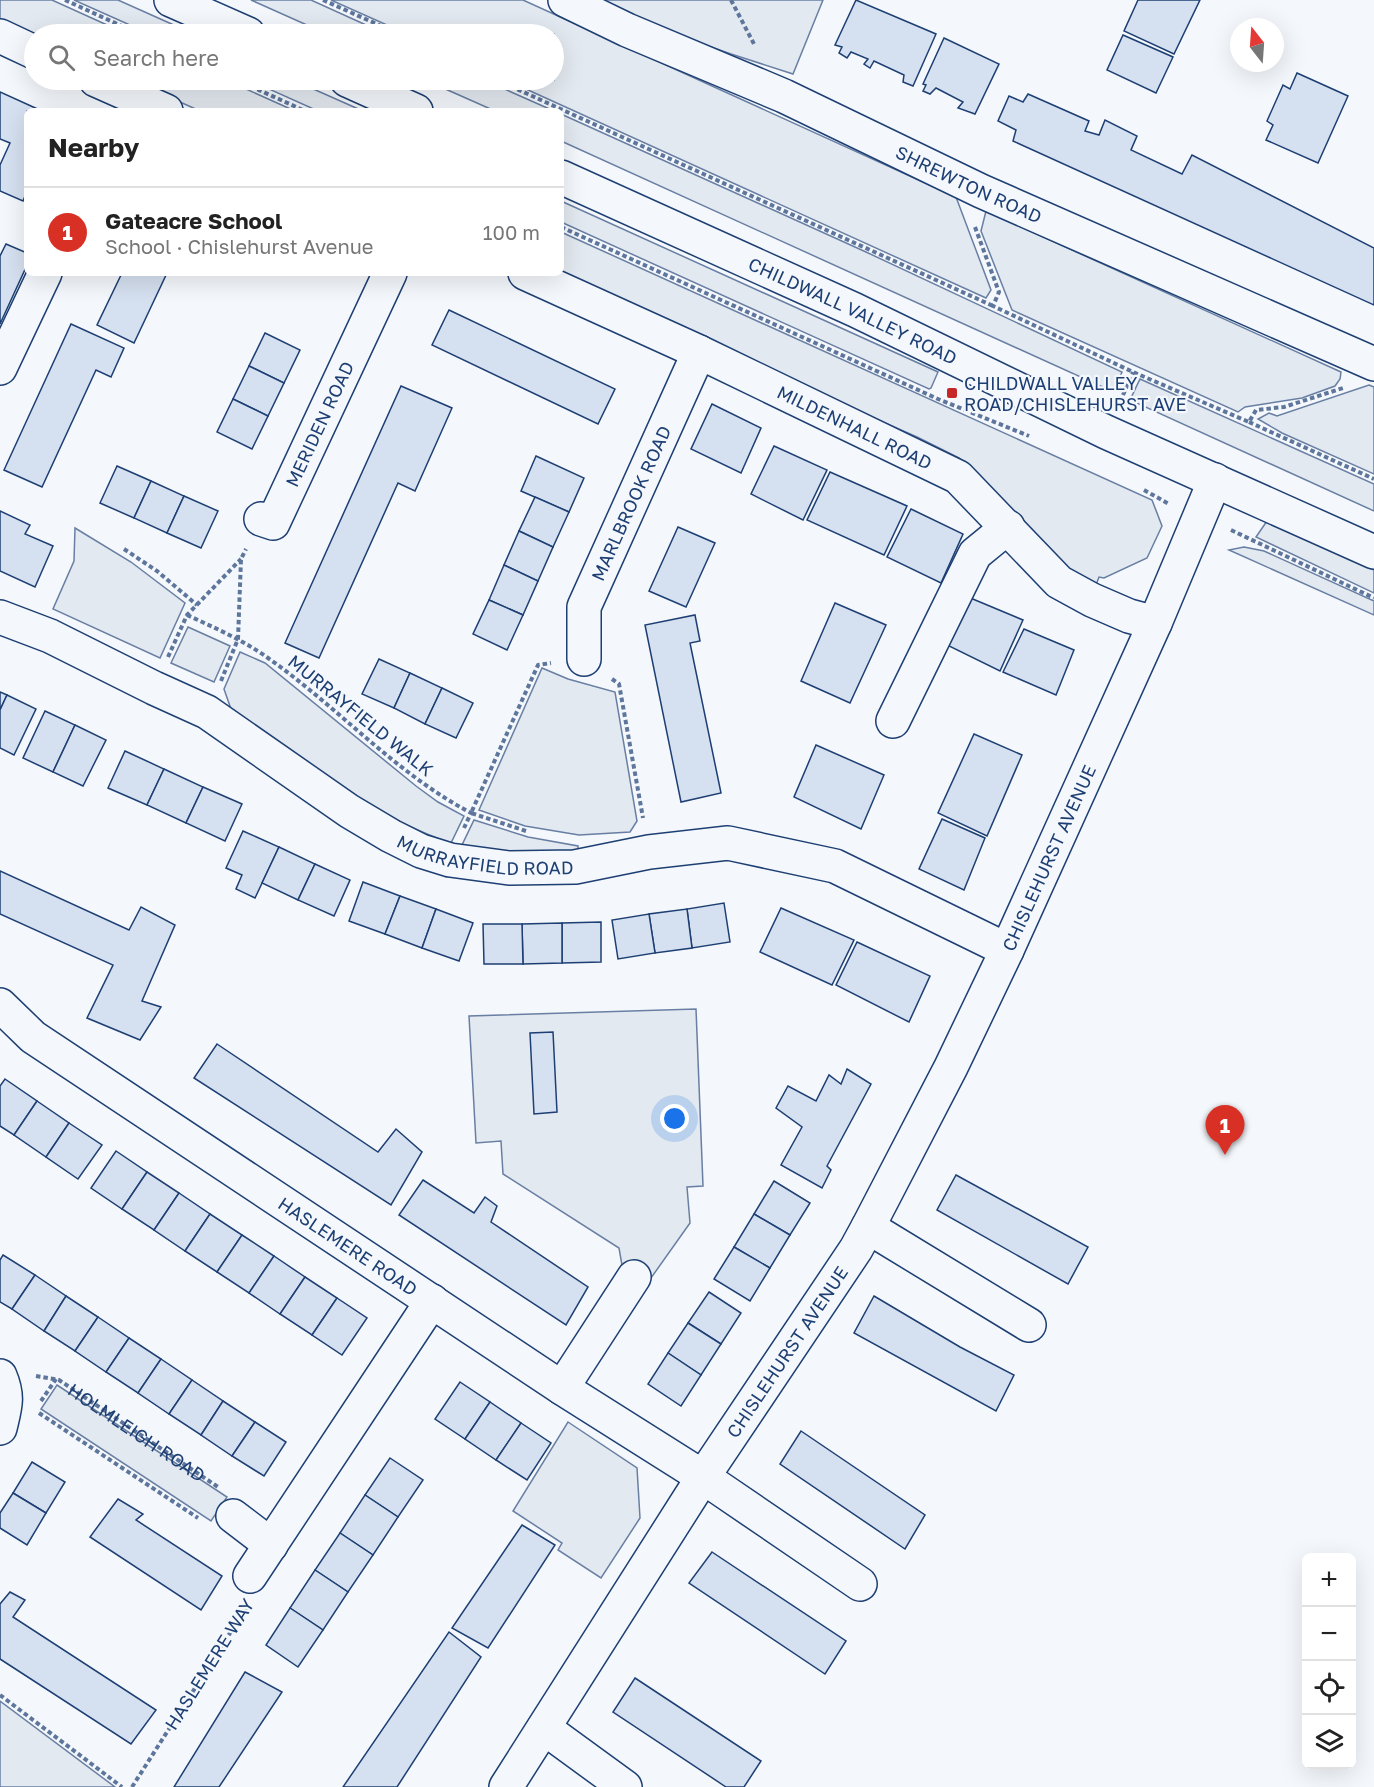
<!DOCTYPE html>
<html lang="en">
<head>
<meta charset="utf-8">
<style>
	:root { --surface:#fff; --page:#f2f2f2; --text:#222; --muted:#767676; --line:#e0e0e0; --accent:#d93025 }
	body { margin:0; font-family:"Golos Text",sans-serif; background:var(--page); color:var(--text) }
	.controls { position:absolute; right:18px; bottom:18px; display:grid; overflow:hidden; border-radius:9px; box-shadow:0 6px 24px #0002 }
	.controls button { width:54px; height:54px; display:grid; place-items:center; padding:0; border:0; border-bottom:2px solid var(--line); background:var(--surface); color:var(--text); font:30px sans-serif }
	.compass { position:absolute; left:1230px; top:18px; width:54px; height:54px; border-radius:50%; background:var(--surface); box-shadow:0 6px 24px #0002; rotate:343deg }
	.you { position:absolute; left:675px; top:1119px; width:21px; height:21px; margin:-15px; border:4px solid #fff; border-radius:50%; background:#1a73e8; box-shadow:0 0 0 9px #1a73e833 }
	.badge { display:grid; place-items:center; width:39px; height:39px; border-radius:50%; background:var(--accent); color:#fff; font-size:20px; font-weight:700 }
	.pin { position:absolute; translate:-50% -50px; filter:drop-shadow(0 2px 3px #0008) }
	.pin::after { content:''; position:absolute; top:32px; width:21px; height:18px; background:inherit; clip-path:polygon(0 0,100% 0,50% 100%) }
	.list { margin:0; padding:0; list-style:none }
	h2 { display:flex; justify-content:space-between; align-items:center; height:78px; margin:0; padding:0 24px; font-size:26px }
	h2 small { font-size:20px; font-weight:400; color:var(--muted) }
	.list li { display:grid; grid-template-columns:39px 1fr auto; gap:18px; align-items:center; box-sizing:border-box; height:90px; padding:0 24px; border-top:2px solid var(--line) }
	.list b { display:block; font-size:22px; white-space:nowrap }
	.list p { margin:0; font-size:20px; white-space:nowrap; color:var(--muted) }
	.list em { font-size:20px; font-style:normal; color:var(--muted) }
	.icon { flex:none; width:33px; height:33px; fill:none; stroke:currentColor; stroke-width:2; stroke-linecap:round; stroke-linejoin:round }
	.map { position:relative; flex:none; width:1374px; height:1787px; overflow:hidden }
	.search { position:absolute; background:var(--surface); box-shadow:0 6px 24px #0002; left:24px; top:24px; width:540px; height:66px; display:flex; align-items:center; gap:15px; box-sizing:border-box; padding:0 21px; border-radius:33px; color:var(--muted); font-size:22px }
	.panel { position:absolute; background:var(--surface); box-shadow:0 6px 24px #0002; left:24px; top:108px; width:540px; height:168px; border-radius:9px }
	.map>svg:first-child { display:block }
	.green { fill:#e3e9f0; stroke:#687fa3; stroke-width:1.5 }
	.building { fill:#d5e0f0; stroke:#1d3f73; stroke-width:1.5 }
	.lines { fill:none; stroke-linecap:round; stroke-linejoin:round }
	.minor-casing { stroke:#1d3f73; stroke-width:36 }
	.major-casing { stroke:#1d3f73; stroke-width:36 }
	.path { stroke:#5e769c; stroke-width:4; stroke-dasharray:4.5 3; stroke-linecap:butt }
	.minor { stroke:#f4f7fb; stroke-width:33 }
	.major { stroke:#f4f7fb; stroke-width:33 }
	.poi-dot { fill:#c62828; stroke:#f4f7fb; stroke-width:2 }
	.labels { text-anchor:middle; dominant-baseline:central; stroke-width:4.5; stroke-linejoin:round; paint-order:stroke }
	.street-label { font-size:18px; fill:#1d3f73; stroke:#f4f7fb }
	.poi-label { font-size:18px; fill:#1d3f73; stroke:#f4f7fb; text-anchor:start }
</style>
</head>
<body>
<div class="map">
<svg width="1374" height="1787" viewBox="0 0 1374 1787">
	<rect width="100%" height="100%" fill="#f4f7fb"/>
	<g class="green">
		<path d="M0 0H52L127 34 34 35 0 20Z"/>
		<path d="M74 0H118L194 34H150Z"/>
		<path d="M251 0H311L386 34H327Z"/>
		<path d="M331 0H523L956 197 991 290 986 298 506 80H554V34H407Z"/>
		<path d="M577 0H823L793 74 731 54Z"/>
		<path d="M131 80H226L295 111H200Z"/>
		<path d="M249 80H293L363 111H318Z"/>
		<path d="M425 80H484L554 111H495Z"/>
		<path d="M561 114 866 252 1122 372 1115 387 1107 389 561 141Z"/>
		<path d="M561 201 938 372 931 388 929 389 561 222Z"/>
		<path d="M986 211 1341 372 1340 379 1335 386 1302 398 1245 407 1238 412 1012 310 981 231Z"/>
		<path d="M561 232 1152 500 1162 526 1147 558 1104 578 1099 577 1096 585 1064 567 977 474 959 458 917 437 720 351 561 273Z"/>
		<path d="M1140 379 1374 484V511L1130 400Z"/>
		<path d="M1369 385 1374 387V474L1282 433 1258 419 1269 413 1277 416Z"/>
		<path d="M1267 521 1374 570V593L1256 537Z"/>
		<path d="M75 528 131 562 185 603 160 658 53 609 74 561Z"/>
		<path d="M1244 547 1264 551 1374 601V615L1229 550Z"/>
		<path d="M188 627 230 646 214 682 171 663Z"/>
		<path d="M240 652 265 663 416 786 438 802 464 816 451 843C373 817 300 759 232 712L224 689Z"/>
		<path d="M542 668 568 679 615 692 637 821 630 832 579 835 525 826 479 810Z"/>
		<path d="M474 820 528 837 578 846V851L526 854 462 845Z"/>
		<path d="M696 1009 703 1186 687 1187 690 1223 646 1285 623 1271 619 1248 503 1174 501 1141 476 1143 469 1016Z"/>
		<path d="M57 1385 227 1497 211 1521 41 1409Z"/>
		<path d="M568 1422 637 1468 640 1518 601 1578 558 1550 562 1543 513 1511Z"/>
		<path d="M0 1701 115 1787H0Z"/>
	</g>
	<g class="building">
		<path d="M856 0 936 34 913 86 903 82 904 75 874 61 870 68 864 64 868 59 851 52 847 58 839 53 842 47 835 45Z"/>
		<path d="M1138 0H1200L1174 54 1124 31Z"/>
		<path d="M1123 35 1173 57 1156 93 1107 70Z"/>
		<path d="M944 38 999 64 975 114 958 108 963 102 936 88 930 94 923 91 926 85 923 84Z"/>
		<path d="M1297 73 1348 96 1318 163 1266 140 1273 125 1267 121 1283 85 1290 89Z"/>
		<path d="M0 92 42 111H27V191L23 201 0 191V165L10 143 0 139Z"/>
		<path d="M1028 94 1089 121 1085 131 1099 135 1105 120 1137 136 1131 150 1182 174 1192 155 1374 248V305L1013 141 1016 130 998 121 1009 96 1023 102Z"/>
		<path d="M6 244 27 253V265L0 324V256Z"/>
		<path d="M122 273H167L134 343 97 325Z"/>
		<path d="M449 310 615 389 598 424 432 345Z"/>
		<path d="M71 324 124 348 111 377 96 370 42 487 4 470Z"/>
		<path d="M265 333 300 350 284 383 249 366Z"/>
		<path d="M249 366 284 383 268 416 233 399Z"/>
		<path d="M401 386 452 408 415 491 398 483 319 658 285 643Z"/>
		<path d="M233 399 268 416 252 449 217 432Z"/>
		<path d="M712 404 761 428 741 473 691 449Z"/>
		<path d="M774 446 827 470 803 520 751 494Z"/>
		<path d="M536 456 584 478 569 512 521 491Z"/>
		<path d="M117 466 151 481 134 518 100 503Z"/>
		<path d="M830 472 907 506 884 555 807 520Z"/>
		<path d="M151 481 184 496 167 533 134 518Z"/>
		<path d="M184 496 218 511 201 548 167 533Z"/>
		<path d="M535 497 569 512 553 547 519 531Z"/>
		<path d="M911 509 963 534 941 583 887 557Z"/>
		<path d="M0 511 30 525 25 534 53 546 35 587 0 571Z"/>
		<path d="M678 527 715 543 686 607 649 591Z"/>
		<path d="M519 531 553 547 538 581 504 565Z"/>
		<path d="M504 565 538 581 523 615 489 600Z"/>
		<path d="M968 597 1023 620 1000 671 947 645Z"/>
		<path d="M489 600 523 615 507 650 473 634Z"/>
		<path d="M835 603 886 625 850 703 801 681Z"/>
		<path d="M695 615 700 641 690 643 721 793 681 802 645 625Z"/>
		<path d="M1024 629 1074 650 1056 695 1003 672Z"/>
		<path d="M379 659 410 673 394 708 362 694Z"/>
		<path d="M410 673 442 688 425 724 394 708Z"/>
		<path d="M442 688 473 703 456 738 425 724Z"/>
		<path d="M0 692 7 695 0 710Z"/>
		<path d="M7 695 36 709 14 755 0 748V710Z"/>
		<path d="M45 711 75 725 53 772 23 758Z"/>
		<path d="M75 725 106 740 83 786 53 772Z"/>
		<path d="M974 734 1022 755 987 836 938 813Z"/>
		<path d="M816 745 884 775 861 829 794 797Z"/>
		<path d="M125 751 164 769 147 805 108 788Z"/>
		<path d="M164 769 203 787 186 823 147 805Z"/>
		<path d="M203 787 242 804 225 841 186 823Z"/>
		<path d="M942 819 985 838 964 890 919 869Z"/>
		<path d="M243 831 279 847 255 898 236 889 242 875 226 868Z"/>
		<path d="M279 847 315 864 298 900 262 883Z"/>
		<path d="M315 864 350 880 334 916 298 900Z"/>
		<path d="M0 871 129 930 141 907 175 925 142 1001 161 1007 140 1040 87 1018 113 965 0 914Z"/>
		<path d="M363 882 400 896 385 934 349 921Z"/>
		<path d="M400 896 436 909 422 948 385 934Z"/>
		<path d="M724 903 730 942 692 948 687 909Z"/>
		<path d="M781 908 854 940 832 985 760 952Z"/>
		<path d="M436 909 473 923 459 961 422 948Z"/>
		<path d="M687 909 692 948 655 953 649 914Z"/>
		<path d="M649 914 655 953 618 959 612 920Z"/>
		<path d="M601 922V962L562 963V923Z"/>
		<path d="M562 923V963L523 964 522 924Z"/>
		<path d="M483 924H522L523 964H484Z"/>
		<path d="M857 942 930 976 909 1022 836 985Z"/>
		<path d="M553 1032 557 1112 534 1114 530 1033Z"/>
		<path d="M217 1044 378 1152 396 1129 422 1152 391 1205 194 1078Z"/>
		<path d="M847 1069 871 1084 827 1166 831 1170 822 1188 781 1165 802 1127 776 1108 788 1086 816 1101 829 1075 841 1084Z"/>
		<path d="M5 1079 37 1101 14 1135 0 1126V1086Z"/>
		<path d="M37 1101 69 1123 46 1157 14 1135Z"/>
		<path d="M69 1123 102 1145 78 1179 46 1157Z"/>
		<path d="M116 1151 147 1172 122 1209 91 1188Z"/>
		<path d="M147 1172 179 1193 154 1230 122 1209Z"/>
		<path d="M956 1175 1088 1247 1068 1284 937 1210Z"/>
		<path d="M423 1180 474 1213 485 1197 497 1206 491 1222 588 1287 566 1325 399 1215Z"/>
		<path d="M774 1181 810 1203 790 1235 754 1214Z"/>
		<path d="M179 1193 210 1214 185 1251 154 1230Z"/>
		<path d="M210 1214 242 1235 217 1272 185 1251Z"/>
		<path d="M754 1214 790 1235 770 1268 734 1247Z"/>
		<path d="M242 1235 274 1256 249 1293 217 1272Z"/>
		<path d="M734 1247 770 1268 750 1301 714 1279Z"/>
		<path d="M3 1255 35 1275 12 1309 0 1302V1260Z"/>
		<path d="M274 1256 305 1277 280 1314 249 1293Z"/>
		<path d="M35 1275 66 1296 44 1331 12 1309Z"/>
		<path d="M305 1277 337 1298 312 1335 280 1314Z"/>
		<path d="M709 1292 741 1313 721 1344 688 1323Z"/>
		<path d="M66 1296 98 1317 75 1351 44 1331Z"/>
		<path d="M874 1296 960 1347 1014 1375 996 1411 854 1333Z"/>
		<path d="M337 1298 367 1318 342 1355 312 1335Z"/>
		<path d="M98 1317 129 1338 106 1372 75 1351Z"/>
		<path d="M688 1323 721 1344 701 1375 668 1353Z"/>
		<path d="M129 1338 161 1359 138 1393 106 1372Z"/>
		<path d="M668 1353 701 1375 681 1406 648 1384Z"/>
		<path d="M161 1359 192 1380 169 1414 138 1393Z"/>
		<path d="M192 1380 223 1401 201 1435 169 1414Z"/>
		<path d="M460 1382 490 1402 465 1439 435 1419Z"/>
		<path d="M223 1401 255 1422 232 1456 201 1435Z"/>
		<path d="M490 1402 521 1423 496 1460 465 1439Z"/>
		<path d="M255 1422 286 1442 264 1476 232 1456Z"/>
		<path d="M521 1423 551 1443 527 1480 496 1460Z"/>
		<path d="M801 1431 925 1515 905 1549 780 1464Z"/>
		<path d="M390 1458 423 1480 398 1517 365 1495Z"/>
		<path d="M32 1462 65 1482 46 1513 13 1493Z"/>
		<path d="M13 1493 46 1513 27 1545 0 1528V1513Z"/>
		<path d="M365 1495 398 1517 373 1555 340 1533Z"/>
		<path d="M118 1499 143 1514 136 1520 222 1576 201 1610 90 1537Z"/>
		<path d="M522 1525 555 1545 488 1648 452 1628Z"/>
		<path d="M340 1533 373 1555 348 1592 315 1570Z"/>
		<path d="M712 1552 846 1641 825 1674 689 1583Z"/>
		<path d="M315 1570 348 1592 323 1630 290 1608Z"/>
		<path d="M10 1592 25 1600 13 1617 156 1710 131 1744 0 1659V1604Z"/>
		<path d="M290 1608 323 1630 298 1667 266 1645Z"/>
		<path d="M449 1632 481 1657 397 1787H343Z"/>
		<path d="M245 1672 282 1692 219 1787H174Z"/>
		<path d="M635 1678 761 1761 744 1787H726L613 1712Z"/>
	</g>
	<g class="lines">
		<defs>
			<g id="minor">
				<path id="s2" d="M565 0 627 30 784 96 981 191 1374 364"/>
				<path d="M0 36 34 52"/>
				<path d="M96 80 166 111"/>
				<path id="s3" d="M525 273 699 352 958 477 1059 582 1092 600 1129 616 1155 623"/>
				<path d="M0 368 45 273"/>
				<path id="s4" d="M261 519 273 523 390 273"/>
				<path id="s5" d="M0 617 50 636 154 688 207 712 349 811 391 836 421 851 450 860 509 868 575 867 649 852 728 843 835 866 1007 950"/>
				<path id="s6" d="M584 659V607L699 352"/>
				<path d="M893 721 975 554 1008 527"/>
				<path id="s7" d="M0 1005 33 1037 562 1388 703 1477 860 1584"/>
				<path d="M868 1227 1029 1325"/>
				<path d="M0 1376C9 1397 5 1407 0 1428"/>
				<path d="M562 1388 634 1277"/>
				<path d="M233 1516 271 1545"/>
				<path d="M250 1576 432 1301"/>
				<path d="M544 1728 625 1787"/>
				<path id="s8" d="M506 1787 703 1477 856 1249 868 1227 951 1067 1007 950 1155 623 1215 480"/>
			</g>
			<g id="major">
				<path d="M171 0 248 34"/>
				<path d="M347 80 416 111"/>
				<path id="s9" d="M561 177 855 310 1106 432 1374 552"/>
			</g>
		</defs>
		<use href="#minor" class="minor-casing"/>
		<use href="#major" class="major-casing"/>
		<g class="path">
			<path d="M65 0 139 34"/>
			<path d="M323 0 399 34"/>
			<path d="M731 0 754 44"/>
			<path d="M237 80 305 111"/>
			<path d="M497 80 993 306"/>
			<path d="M561 227 938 399 1029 436"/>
			<path d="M975 227 999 292 993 306 1133 372 1249 422 1256 410 1284 407 1343 388"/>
			<path d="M1123 395 1133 372"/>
			<path d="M1249 422 1374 479"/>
			<path d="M1144 490 1169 504"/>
			<path d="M1231 530 1374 598"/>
			<path d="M124 549 157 571 197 605"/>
			<path d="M187 615C215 628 243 640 268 658 338 707 395 773 471 813L464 828"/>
			<path d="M168 657 187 615 241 559"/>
			<path d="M612 679 619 684 643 818"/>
			<path d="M221 681 238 639 241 559 246 549"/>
			<path d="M526 831 471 813 538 665 551 663"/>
			<path id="s1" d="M36 1376 59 1380 218 1487"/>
			<path d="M41 1401 56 1379"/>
			<path d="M39 1413 198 1518"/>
			<path d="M0 1695 122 1787"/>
			<path d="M132 1787 246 1608"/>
		</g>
		<use href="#minor" class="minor"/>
		<use href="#major" class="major"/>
	</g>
	<rect class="poi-dot" x="946" y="387" width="12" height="12" rx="3"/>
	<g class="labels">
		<g class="street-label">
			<text stroke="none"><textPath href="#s2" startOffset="444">SHREWTON ROAD</textPath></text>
			<text stroke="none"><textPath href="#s9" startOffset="321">CHILDWALL VALLEY ROAD</textPath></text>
			<text stroke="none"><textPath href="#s4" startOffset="122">MERIDEN ROAD</textPath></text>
			<text stroke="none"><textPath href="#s3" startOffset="364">MILDENHALL ROAD</textPath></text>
			<text stroke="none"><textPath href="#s6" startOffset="166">MARLBROOK ROAD</textPath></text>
			<text transform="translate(361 715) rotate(39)">MURRAYFIELD WALK</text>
			<text stroke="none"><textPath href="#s5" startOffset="548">MURRAYFIELD ROAD</textPath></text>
			<text stroke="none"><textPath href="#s8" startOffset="1078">CHISLEHURST AVENUE</textPath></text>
			<text stroke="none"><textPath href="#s7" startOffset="424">HASLEMERE ROAD</textPath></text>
			<text stroke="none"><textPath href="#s8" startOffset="518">CHISLEHURST AVENUE</textPath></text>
			<text stroke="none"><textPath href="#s1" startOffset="117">HOLMLEIGH ROAD</textPath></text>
			<text transform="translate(209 1664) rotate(-58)">HASLEMERE WAY</text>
		</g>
		<g class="poi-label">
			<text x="964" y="383">CHILDWALL VALLEY<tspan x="964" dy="21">ROAD/CHISLEHURST AVE</tspan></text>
		</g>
	</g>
</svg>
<div class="controls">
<button>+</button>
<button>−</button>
<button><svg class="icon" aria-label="locate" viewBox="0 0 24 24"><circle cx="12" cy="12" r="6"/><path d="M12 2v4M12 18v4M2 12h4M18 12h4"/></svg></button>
<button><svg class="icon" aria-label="layers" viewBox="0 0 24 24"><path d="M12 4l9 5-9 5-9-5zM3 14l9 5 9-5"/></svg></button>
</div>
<svg class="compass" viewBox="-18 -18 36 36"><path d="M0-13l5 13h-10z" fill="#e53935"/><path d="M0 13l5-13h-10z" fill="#767676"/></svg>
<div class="you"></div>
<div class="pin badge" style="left:1225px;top:1155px">1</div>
<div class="search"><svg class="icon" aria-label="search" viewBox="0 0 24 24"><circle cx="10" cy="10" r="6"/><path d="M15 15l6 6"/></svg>Search here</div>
<section class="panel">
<h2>Nearby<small></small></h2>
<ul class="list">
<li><span class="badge">1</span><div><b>Gateacre School</b><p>School · Chislehurst Avenue</p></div><em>100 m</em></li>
</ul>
</section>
</div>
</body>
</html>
